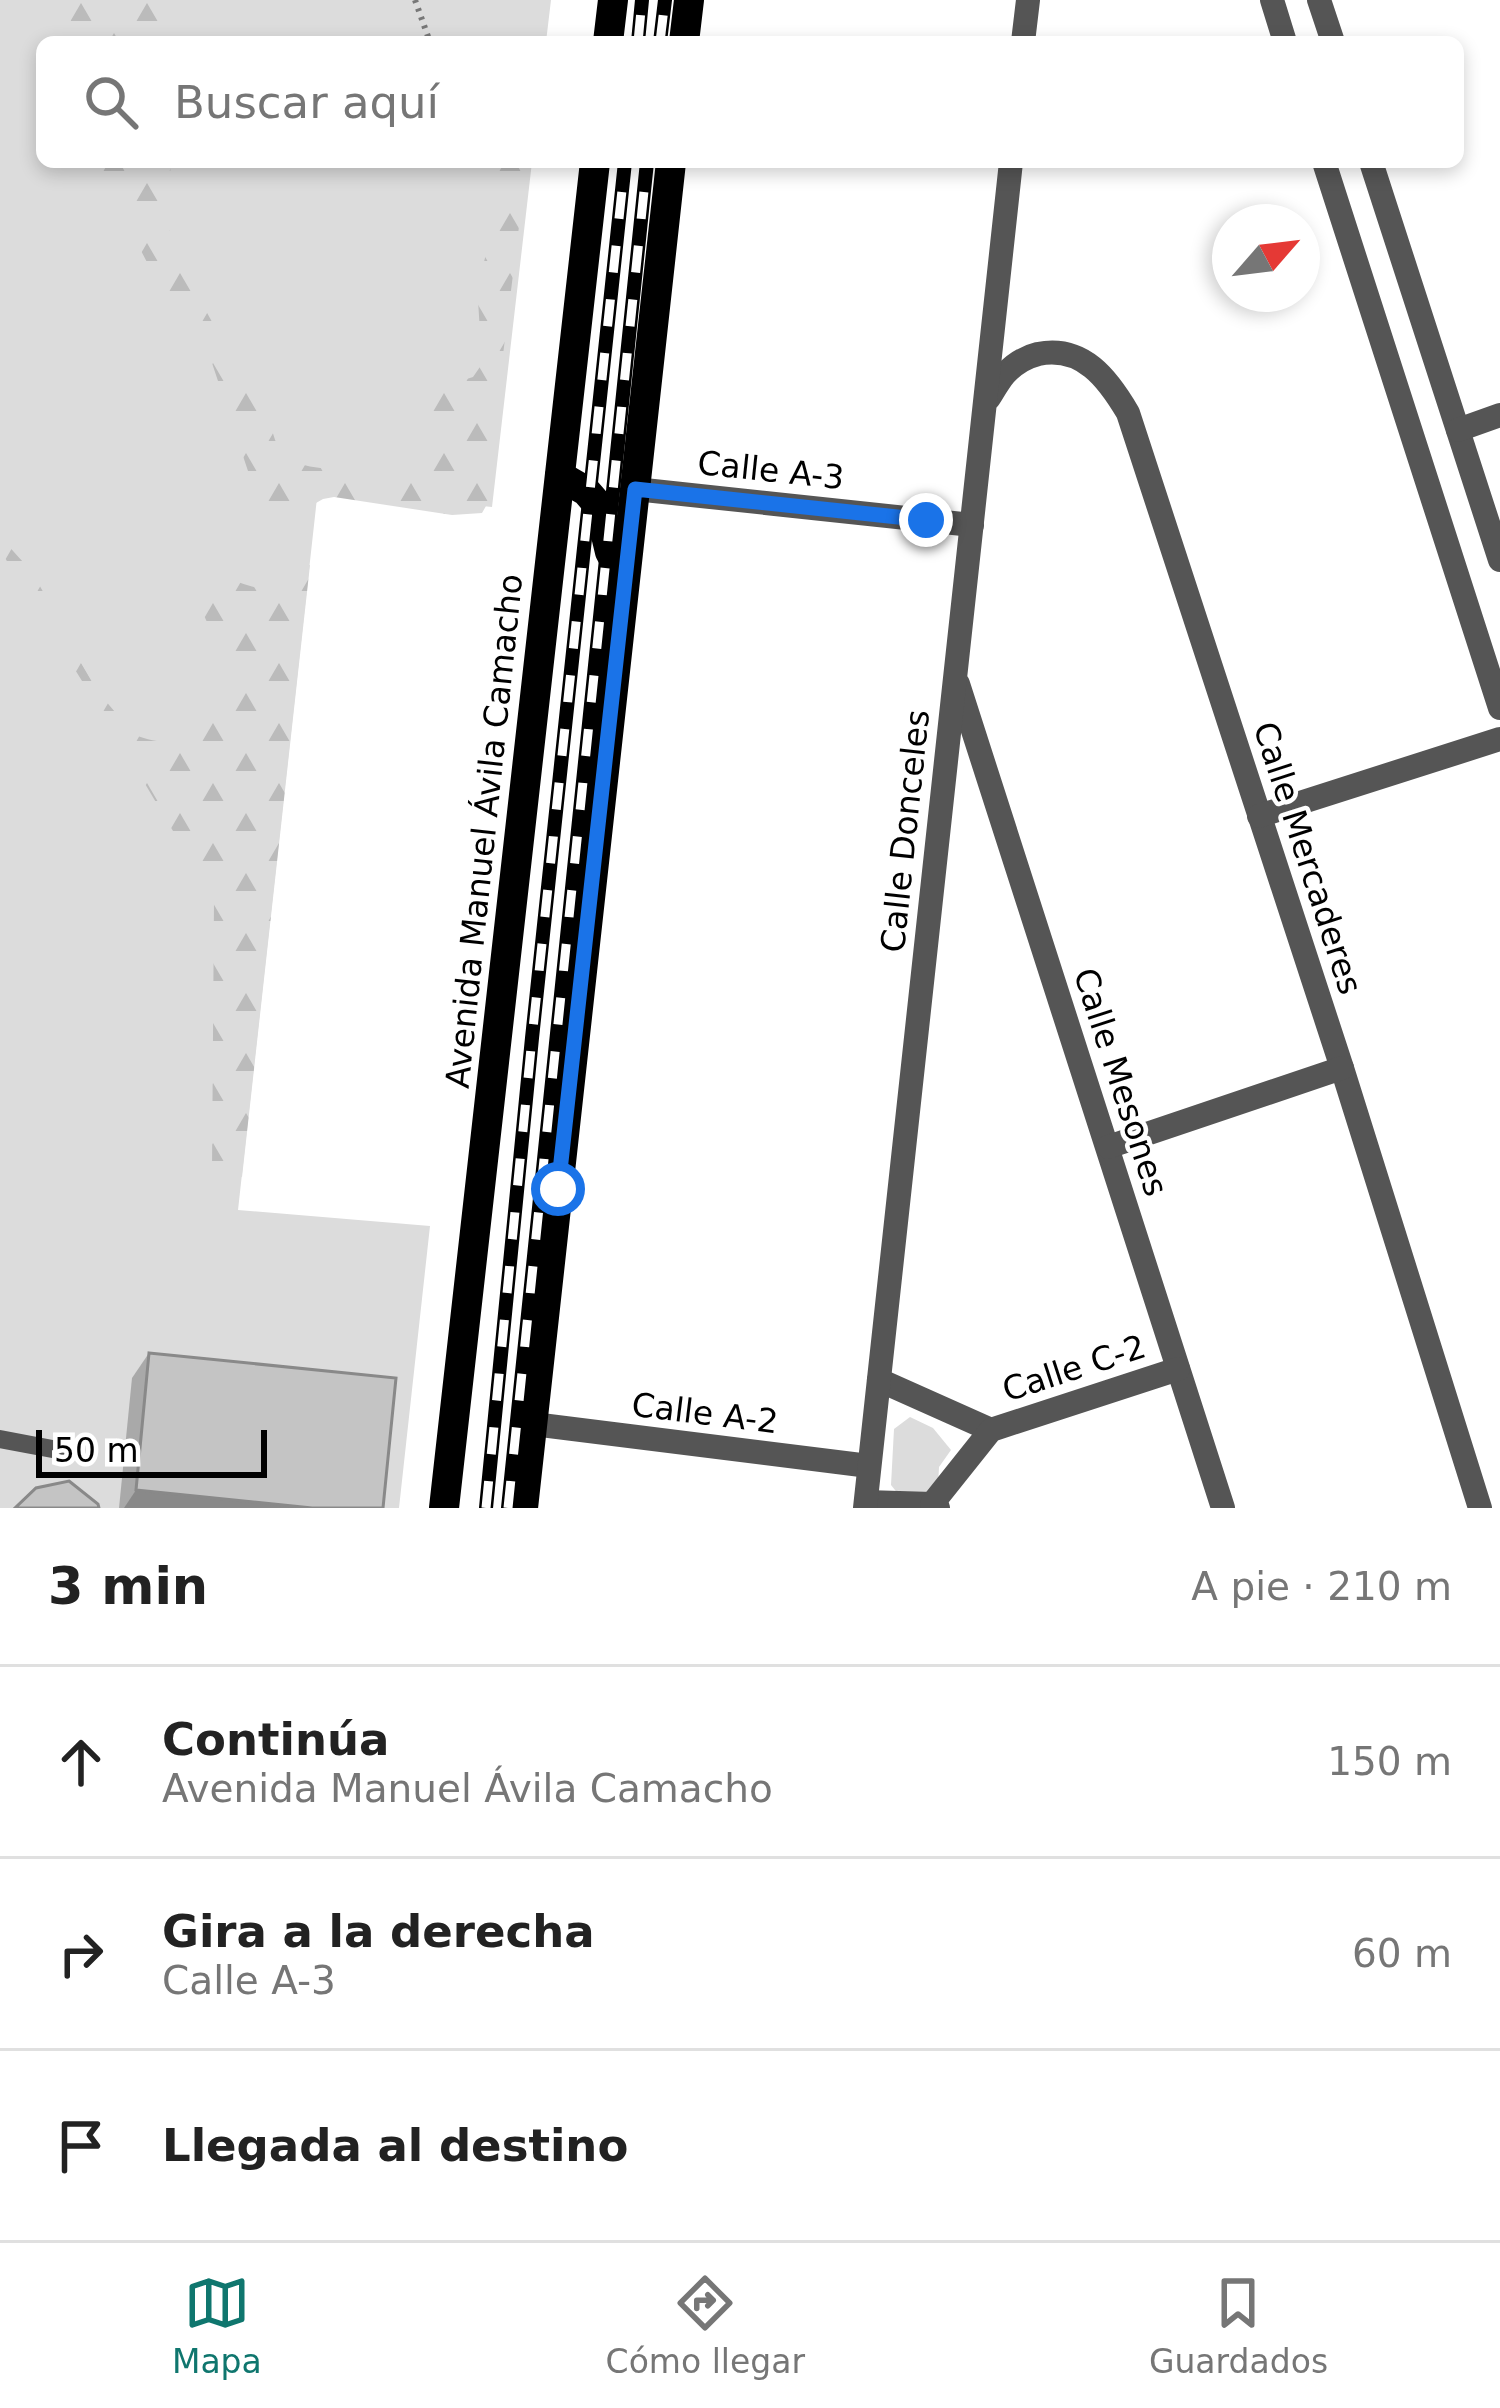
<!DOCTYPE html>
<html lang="es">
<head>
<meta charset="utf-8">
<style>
	:root { --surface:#fff; --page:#f2f2f2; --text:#222; --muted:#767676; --line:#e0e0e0; --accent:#0f766e }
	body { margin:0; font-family:"DejaVu Sans",sans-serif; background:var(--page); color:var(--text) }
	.compass { position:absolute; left:1212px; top:204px; width:108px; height:108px; border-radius:50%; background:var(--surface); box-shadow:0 6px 18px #0003; rotate:62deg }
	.scale { position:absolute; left:36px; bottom:30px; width:231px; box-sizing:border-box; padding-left:12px; border:6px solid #000; border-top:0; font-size:33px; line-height:42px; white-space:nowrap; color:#000; -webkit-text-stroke:9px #fff; paint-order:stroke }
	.stop { position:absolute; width:36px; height:36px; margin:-27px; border:9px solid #1a73e8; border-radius:50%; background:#fff }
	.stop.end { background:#1a73e8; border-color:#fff; box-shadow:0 3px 12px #0008 }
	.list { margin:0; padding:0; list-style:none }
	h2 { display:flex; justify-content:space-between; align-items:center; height:156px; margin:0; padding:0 48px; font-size:51px }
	h2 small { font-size:39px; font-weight:400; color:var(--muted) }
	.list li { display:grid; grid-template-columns:78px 1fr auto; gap:36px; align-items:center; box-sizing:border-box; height:192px; padding:0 48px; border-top:3px solid var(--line) }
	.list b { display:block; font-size:45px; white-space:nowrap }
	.list p { margin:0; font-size:39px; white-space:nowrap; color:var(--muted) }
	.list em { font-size:39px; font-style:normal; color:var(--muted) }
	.icon { flex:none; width:66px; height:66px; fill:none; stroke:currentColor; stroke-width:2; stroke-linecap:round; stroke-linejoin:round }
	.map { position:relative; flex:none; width:1500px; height:1508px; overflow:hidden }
	.search { position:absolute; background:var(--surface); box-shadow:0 6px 18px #0003; left:36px; right:36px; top:36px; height:132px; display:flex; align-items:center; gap:30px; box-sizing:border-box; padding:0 42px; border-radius:18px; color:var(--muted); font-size:45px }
	.sheet { height:732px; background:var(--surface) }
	nav { display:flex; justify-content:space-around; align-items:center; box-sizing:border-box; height:168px; border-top:3px solid var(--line); background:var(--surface); font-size:33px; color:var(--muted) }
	nav a { display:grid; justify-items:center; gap:6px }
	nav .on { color:var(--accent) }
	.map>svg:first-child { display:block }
	.green { fill:#dcdcdc }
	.forest { fill:url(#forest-firs) }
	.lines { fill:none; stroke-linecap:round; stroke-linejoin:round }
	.path { stroke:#777; stroke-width:6; stroke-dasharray:3 6; stroke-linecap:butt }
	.lane { stroke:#555; stroke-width:18 }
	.street { stroke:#555; stroke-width:24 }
	.primary { stroke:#000; stroke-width:30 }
	.rail-casing { stroke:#000; stroke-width:14 }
	.rail { stroke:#fff; stroke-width:9; stroke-dasharray:27; stroke-linecap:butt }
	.wall { fill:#a9a9a9 }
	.shaded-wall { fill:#898989 }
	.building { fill:#c4c4c4; stroke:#898989; stroke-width:3 }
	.route { stroke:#1a73e8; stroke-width:15 }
	.labels { text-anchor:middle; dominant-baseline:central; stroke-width:9; stroke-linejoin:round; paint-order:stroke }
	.street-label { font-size:33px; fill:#000; stroke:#fff }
</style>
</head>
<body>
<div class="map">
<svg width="1500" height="1508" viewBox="0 0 1500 1508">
	<defs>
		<pattern id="forest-firs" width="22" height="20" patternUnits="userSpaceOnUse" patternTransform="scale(3)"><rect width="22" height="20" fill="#dcdcdc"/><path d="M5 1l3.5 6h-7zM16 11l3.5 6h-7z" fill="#bbb"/></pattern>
	</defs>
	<rect width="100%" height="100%" fill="#fff"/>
	<g class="green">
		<path d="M0 0H551L546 42H42V162H532L492 507 318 489 238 1210 430 1226 399 1508H0Z"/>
		<path d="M910 1417 933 1428 951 1450 939 1467 938 1486 929 1494 899 1495 891 1485 894 1429Z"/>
	</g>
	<g class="forest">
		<path d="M73 0H165L180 42H68Z"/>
		<path d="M95 162H172C168 181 165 198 167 217 170 249 211 322 229 350 240 365 252 379 261 395 273 415 269 448 291 460 314 472 348 468 373 472 394 476 417 486 433 467 430 438 427 410 439 383H454L473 377 482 364 478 300 481 273 496 217 497 162H527L499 387 490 499 482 513 452 515 334 497 323 499 281 523 253 486 211 360 178 322Z"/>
		<path d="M0 536C11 550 26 563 35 578 62 622 81 672 115 712 120 718 126 729 133 733 146 742 172 744 186 738 259 706 209 627 186 579L184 568 195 564C215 571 261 597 280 587 288 582 294 572 298 564L310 565 242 1177 212 1170 214 900 119 740 0 550Z"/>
	</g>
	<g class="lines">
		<path class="path" d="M415 0 430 42"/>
		<path class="lane" d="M0 1439 63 1451"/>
		<g class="street">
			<path d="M1272 0 1285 42"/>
			<path d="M1319 0 1333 42"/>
			<path d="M1023 42 1028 0"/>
			<path d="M1324 162 1500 708"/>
			<path d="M1371 162 1500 560"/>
			<path d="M989 398C994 390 999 381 1005 374 1014 364 1026 357 1038 354 1083 345 1108 379 1128 413L1342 1068 1480 1508"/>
			<path d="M1458 430 1500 415"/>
			<path d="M635 489 972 525"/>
			<path d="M958 684 1223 1508"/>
			<path d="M1259 816 1500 739"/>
			<path d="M1108 1147 1342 1068"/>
			<path d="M879 1380 991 1430"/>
			<path d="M533 1424 869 1466"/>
			<path d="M866 1502 932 1504 938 1508"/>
			<path d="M932 1504 991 1430 1178 1369"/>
			<path d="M865 1508 1011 162"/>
		</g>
		<g class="primary">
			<path d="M608 42 613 0"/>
			<path d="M684 42 689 0"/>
			<path d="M560 476 586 491 599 506 610 552 624 578"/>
			<path d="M444 1508 595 162"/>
			<path d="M523 1508 671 162"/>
		</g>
		<defs>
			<g id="rail">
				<path d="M638 42 642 0"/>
				<path d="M660 42 665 0"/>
				<path d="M486 1508 532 1038 625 162"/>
				<path d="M508 1508 647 162"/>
			</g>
		</defs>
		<use href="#rail" class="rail-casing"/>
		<use href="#rail" class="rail"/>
	</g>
	<path class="wall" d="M149 1353 383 1508H119L132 1378Z"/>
	<path class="shaded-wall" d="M136 1490 312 1508H124Z"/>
	<g class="building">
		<path d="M149 1353 396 1378 383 1508H312L136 1490Z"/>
		<path d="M69 1481 98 1504 99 1508H15L36 1488Z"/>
	</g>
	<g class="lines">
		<path class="route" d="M558 1189 635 489 926 520"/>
	</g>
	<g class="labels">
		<g class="street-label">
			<text transform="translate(771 470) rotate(6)">Calle A-3</text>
			<text transform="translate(484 831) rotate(-84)">Avenida Manuel Ávila Camacho</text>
			<text transform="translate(905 831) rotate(-84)">Calle Donceles</text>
			<text transform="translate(1308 858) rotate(72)">Calle Mercaderes</text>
			<text transform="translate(1121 1082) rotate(72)">Calle Mesones</text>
			<text transform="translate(1074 1368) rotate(-18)">Calle C-2</text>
			<text transform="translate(705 1413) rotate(7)">Calle A-2</text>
		</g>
	</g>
</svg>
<svg class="compass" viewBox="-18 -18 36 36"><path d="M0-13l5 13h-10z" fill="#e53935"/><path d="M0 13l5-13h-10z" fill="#767676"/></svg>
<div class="scale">50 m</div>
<div class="stop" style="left:558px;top:1189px"></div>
<div class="stop end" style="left:926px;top:520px"></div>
<div class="search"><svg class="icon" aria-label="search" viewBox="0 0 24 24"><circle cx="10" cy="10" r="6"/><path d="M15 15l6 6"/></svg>Buscar aquí</div>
</div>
<section class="sheet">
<h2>3 min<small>A pie · 210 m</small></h2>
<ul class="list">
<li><svg class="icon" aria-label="ahead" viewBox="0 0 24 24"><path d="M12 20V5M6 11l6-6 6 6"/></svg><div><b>Continúa</b><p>Avenida Manuel Ávila Camacho</p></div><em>150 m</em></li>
<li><svg class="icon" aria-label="right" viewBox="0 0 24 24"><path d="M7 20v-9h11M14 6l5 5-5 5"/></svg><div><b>Gira a la derecha</b><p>Calle A-3</p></div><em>60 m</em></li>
<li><svg class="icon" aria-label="arrive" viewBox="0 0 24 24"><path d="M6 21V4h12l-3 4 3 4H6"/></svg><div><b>Llegada al destino</b></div></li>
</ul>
</section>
<nav>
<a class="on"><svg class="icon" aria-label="map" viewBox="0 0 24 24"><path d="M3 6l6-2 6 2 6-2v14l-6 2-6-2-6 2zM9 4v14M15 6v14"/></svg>Mapa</a>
<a><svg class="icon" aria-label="directions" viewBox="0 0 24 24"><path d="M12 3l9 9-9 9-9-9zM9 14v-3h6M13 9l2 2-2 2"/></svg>Cómo llegar</a>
<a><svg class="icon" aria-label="saved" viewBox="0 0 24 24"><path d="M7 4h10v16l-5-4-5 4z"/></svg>Guardados</a>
</nav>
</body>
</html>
